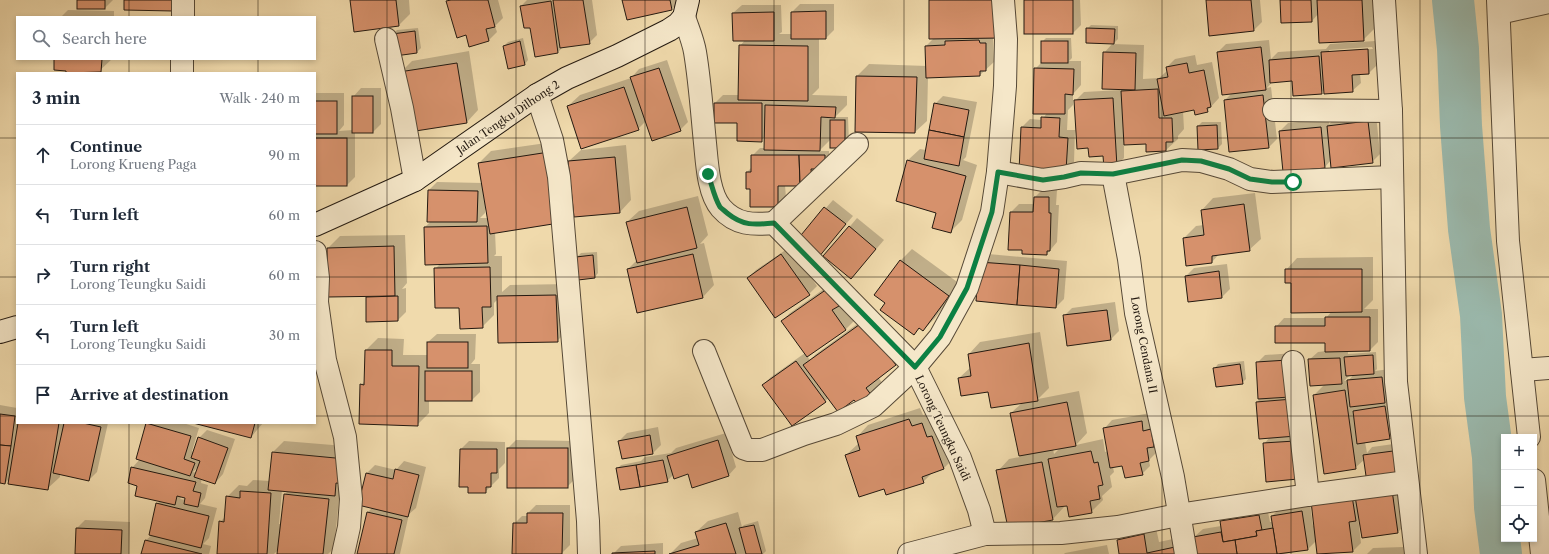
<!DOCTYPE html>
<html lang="en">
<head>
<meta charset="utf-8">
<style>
	:root { --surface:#fff; --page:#f6f6f7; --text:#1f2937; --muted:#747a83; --line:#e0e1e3 }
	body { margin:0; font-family:"Libre Caslon Text",serif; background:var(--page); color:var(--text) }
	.controls { position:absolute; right:12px; bottom:12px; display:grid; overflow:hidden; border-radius:0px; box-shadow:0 2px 6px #0003 }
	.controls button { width:36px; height:36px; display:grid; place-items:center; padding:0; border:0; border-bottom:1px solid var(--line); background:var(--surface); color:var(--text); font:20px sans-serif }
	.stop { position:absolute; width:12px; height:12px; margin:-9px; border:3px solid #0b8043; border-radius:50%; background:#fff }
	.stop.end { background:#0b8043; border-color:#fff; box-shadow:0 1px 4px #0008 }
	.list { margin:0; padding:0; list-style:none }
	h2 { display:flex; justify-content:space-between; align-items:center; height:52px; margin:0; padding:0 16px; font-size:17px }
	h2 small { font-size:13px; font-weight:400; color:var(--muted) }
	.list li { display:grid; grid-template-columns:26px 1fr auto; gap:12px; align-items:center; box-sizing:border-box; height:60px; padding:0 16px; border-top:1px solid var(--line) }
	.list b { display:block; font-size:15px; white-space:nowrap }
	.list p { margin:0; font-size:13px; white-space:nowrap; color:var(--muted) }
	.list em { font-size:13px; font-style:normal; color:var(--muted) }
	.icon { flex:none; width:22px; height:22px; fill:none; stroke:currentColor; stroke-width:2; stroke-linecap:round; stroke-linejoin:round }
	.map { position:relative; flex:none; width:1549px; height:554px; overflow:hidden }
	.search { position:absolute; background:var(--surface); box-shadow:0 2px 6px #0003; left:16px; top:16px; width:300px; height:44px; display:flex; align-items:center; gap:10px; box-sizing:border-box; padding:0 14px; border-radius:0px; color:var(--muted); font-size:15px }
	.panel { position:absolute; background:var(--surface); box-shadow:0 2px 6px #0003; left:16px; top:72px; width:300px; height:352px; border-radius:0px }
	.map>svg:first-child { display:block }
	.shadow { fill:#0003; fill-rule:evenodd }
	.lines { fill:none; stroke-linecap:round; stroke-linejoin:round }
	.river { stroke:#9bbaae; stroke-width:42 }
	.building { fill:#d6916c; stroke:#231910 }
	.street-casing { stroke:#564937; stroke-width:24 }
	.secondary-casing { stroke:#231910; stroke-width:24 }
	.street { stroke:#f5e7c9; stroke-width:22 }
	.secondary { stroke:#f5e7c9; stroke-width:22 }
	.route { stroke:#0b8043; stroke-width:5 }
	.grid { fill:none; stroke:#231910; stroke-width:1; stroke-opacity:0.55 }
	.labels { text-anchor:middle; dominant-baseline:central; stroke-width:3; stroke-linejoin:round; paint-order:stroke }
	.street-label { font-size:11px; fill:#231910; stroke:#f5e7c9 }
</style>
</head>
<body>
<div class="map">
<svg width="1549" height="554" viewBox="0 0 1549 554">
	<rect width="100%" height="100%" fill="#f0daac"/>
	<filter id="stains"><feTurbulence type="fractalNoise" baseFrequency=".005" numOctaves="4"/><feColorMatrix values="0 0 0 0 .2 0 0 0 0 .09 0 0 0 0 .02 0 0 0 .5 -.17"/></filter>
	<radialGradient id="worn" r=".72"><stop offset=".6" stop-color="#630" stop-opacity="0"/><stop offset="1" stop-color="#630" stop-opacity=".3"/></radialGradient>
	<g class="shadow">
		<path d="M78 0H113L105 8Z"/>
		<path d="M351 0H409L410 14 399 25Z"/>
		<path d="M449 0H498L503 18 495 26 497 32 489 40 467 34 447 2Z"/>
		<path d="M527 0H592L597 35 589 43 563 47 558 52 521 6Z"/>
		<path d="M623 0H680V1L672 9Z"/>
		<path d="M930 0 993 37 994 62 980 75 928 77 927 121 915 132 857 76 869 64 927 66 926 46 934 38Z"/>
		<path d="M1025 0H1080L1081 25 1073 33Z"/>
		<path d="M1207 0H1260L1262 22 1254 30 1210 35Z"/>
		<path d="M1281 0H1374L1375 28 1363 40 1318 14 1312 21Z"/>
		<path d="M800 4H834V30L826 38H819V88L812 95 847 96V105L835 117H848L849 143 831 139 819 151H829V164L815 178 799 185H785L786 198 778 206 747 172 752 167V156L760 148H765V136L761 141 715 103 723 95H739L740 46 745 40 733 13 742 5H781L782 32 779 34H792V12Z"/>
		<path d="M68 10 114 11V17H61Z"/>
		<path d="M1091 25 1118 26V39L1114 43 1087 29Z"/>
		<path d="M418 28 421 48 417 52 393 34 397 30Z"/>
		<path d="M523 38 528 60 525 64 504 46 508 42Z"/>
		<path d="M1046 38H1071L1072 58 1069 61H1081V85L1073 94V105L1068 110 1067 130H1075L1074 162 1066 170H1020L1022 127 1030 119 1042 120 1047 113 1035 69 1042 62V42Z"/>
		<path d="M1269 40 1271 59 1278 52 1326 49 1330 44 1375 41 1377 65 1369 73 1360 74 1361 83 1352 91 1325 89 1321 93 1293 80 1273 81 1267 88 1271 87 1277 139 1269 147 1230 151 1225 100 1232 93 1218 52 1226 44ZM1372 47 1373 49 1329 52V50Z"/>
		<path d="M1112 44 1144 45 1143 79 1159 78 1167 71V67L1175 59 1195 55 1197 65 1212 62 1219 98 1207 111 1195 109 1183 111 1184 129 1178 136V139L1166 150 1147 143 1124 144V158L1116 166 1104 155 1089 147 1076 100 1084 92 1121 90 1104 53Z"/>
		<path d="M469 51 478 110 467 122 400 73 412 61Z"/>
		<path d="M55 59H112L97 73H67V70Z"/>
		<path d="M667 60 688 122 680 130 646 121 638 129 568 106 580 95 631 78 639 69Z"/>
		<path d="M361 88H381V124L373 132H355V177L347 185H315V93H344V125L339 131 353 130V97Z"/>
		<path d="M943 96 977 102 966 157 963 160 977 165 962 220 950 232 937 212 897 201 908 160 920 149 926 150 935 104Z"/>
		<path d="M1376 114 1380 154 1372 162 1331 160 1325 167 1280 131 1288 123 1329 119V124L1336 118Z"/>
		<path d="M1202 122H1221L1222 144 1218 148 1199 149 1198 126Z"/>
		<path d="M560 141 495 232 496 254 494 256H502V292L510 285 568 284 569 329 557 341 498 299 494 303V315L482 327 460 307 435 269 440 264 425 227 431 221 429 190 437 182 483 183 479 163 491 151ZM485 204H486L488 218H480L485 213Z"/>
		<path d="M626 145 631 200 620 212 569 161 581 150Z"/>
		<path d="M1043 189 1057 190 1056 205H1059L1057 242 1047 254 1023 249 1011 212 1019 204H1034L1035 197Z"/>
		<path d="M1255 193 1261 239 1249 250 1219 254 1212 262 1184 238 1196 226 1204 225 1202 210 1213 198Z"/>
		<path d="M698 196 708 235 700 244 704 243 714 285 703 297 628 269 637 260 627 222 639 211Z"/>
		<path d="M833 200 853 216 818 256 798 240Z"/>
		<path d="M857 218 884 240 859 269 825 256Z"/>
		<path d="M405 235 407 283 402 289 406 288V312L398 320H367V297L368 296H329L328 248 340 236Z"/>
		<path d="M790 247 817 286 809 294 776 317 748 278 756 270Z"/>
		<path d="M912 249 960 284 935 318 923 330 920 328 914 333 886 303 900 261Z"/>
		<path d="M597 252 598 273 595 277 577 257 581 253Z"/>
		<path d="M988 254 1067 261 1064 299 1056 307 980 262Z"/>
		<path d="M1373 257V300L1364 309H1378V342L1370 350H1348V354L1376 352 1377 369 1375 371 1390 369 1398 430 1389 438 1365 442 1367 453 1372 447 1401 443 1405 470 1365 459 1355 468 1314 395 1325 384 1309 360 1318 352 1326 351V342L1276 327 1284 318H1326L1332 311 1292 282 1286 270 1297 258ZM1354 374 1349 380 1344 381 1350 375Z"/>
		<path d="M1227 264 1230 289 1222 297 1188 301 1186 276 1194 268Z"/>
		<path d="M835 281 841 302 854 321 846 329 807 356 810 360 816 354 875 311 907 353 895 365 878 377 886 388 874 399 829 398 792 425 763 385 771 377 805 353 782 321 790 313Z"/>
		<path d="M1115 302 1119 331 1111 339 1064 316 1072 308Z"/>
		<path d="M1040 332 1049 388 1038 399 1079 391 1087 433 1076 445 1103 439 1105 452 1108 451 1104 429 1112 420 1150 413 1157 452 1149 460 1150 466 1142 474 1123 465 1113 467 1114 472 1110 476 1112 487 1102 496 1103 500 1091 512 1068 505H1064V507L1053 519 998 471 1009 459 1020 457 1011 413 1023 402 989 390 959 378 971 367 969 354 980 342ZM1060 448 1054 454 1053 449Z"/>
		<path d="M437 334H476L475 359 471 364H480V392L472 400H429V413L417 425 361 385 366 380V350L378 338 404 339 403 355H428V342Z"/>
		<path d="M1295 353 1306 470 1264 444 1270 437 1257 402 1259 400 1257 363 1265 355Z"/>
		<path d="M1244 361 1246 379 1242 383 1215 368 1218 364Z"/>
		<path d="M0 405 17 408V423H108L97 472 89 480 60 474V477L48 488 10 478 5 483 0 482Z"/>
		<path d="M920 408 923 415 933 412 955 457 943 469 933 472 923 482 885 487 846 455 859 443 857 437 868 425Z"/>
		<path d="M147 423H183L199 428 192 451 193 452 199 438 207 430 235 439 223 474 215 483 202 478 201 483 208 485 205 498 200 504 217 508 209 538 203 544 211 546 209 554H140L143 551 146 540 152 535 157 504 160 501 139 485 132 468 140 459 137 458ZM199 466 197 473 193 472ZM182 496 187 497 186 500 180 499Z"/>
		<path d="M197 423H263L251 437Z"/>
		<path d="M658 427 661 445 653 453 619 441 627 433Z"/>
		<path d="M726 433 736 467 728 476 689 473 673 475 667 481 617 469 621 465 641 461 645 457 671 453 676 448Z"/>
		<path d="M516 440 576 441 575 479 567 487 508 448Z"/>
		<path d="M284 441 357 447 355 471 340 489 334 548 328 554H278V550L274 554H218L220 522 225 517 227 497 239 485 247 486 253 480 270 481 273 452ZM282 490 288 491 285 494 281 524H279Z"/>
		<path d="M469 441 505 442V463L499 469V478L485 492 461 449Z"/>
		<path d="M404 461 426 467 416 508 409 514 400 554H358L368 512 373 507 359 504 367 473 375 465 396 470Z"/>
		<path d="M1400 483 1406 524 1398 532 1358 517 1361 543 1353 551 1318 554 1317 540 1308 549 1284 554H1197L1194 537 1203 529 1221 526V521L1229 513 1267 507 1270 522H1273L1272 516 1280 508 1310 504 1313 526H1315L1312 501Z"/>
		<path d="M536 505H570V545L562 553 513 554 514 524 522 516H528V513Z"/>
		<path d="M738 512 742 527 744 525 758 521 766 551 763 554H670L681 543 698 538 696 532 708 521Z"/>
		<path d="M85 520 130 522 129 554H76L77 528Z"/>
		<path d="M1155 523 1159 542 1187 536 1190 554H1120L1118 540 1129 529Z"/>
		<path d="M663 543V554H613L621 546Z"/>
		<path d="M1107 545 1109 554H1064L1065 553Z"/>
		<path d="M1403 547 1404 554H1367L1373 548Z"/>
	</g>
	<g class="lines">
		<path class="river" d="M1453 0 1458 49 1461 126 1469 229 1481 315 1485 397 1493 457 1495 507 1501 554"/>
	</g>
	<g class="building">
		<rect x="77" y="0" width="28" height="9"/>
		<path d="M124 0H173V11L124 10Z"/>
		<path d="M350 0H396L399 26 354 32Z"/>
		<path d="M451 0H488L495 27 486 29 489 41 469 47 466 35 457 38 446 1Z"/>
		<path d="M553 0H583L590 44 560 48Z"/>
		<path d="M622 0H670L672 10 627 20Z"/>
		<path d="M929 0H1000L1001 38 929 39Z"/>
		<rect x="1024" y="0" width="49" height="34"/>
		<path d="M1206 0H1251L1254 31 1209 36Z"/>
		<path d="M1280 0H1311L1312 22 1281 23Z"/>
		<path d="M1317 0H1362L1364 41 1319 43Z"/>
		<path d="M551 1 558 53 535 57 530 28H524L520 6Z"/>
		<path d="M826 11V39H791V12Z"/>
		<path d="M774 12V41H733L732 13Z"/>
		<path d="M1086 28 1115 29 1114 44 1086 43Z"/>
		<path d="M415 31 417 53 395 56 392 34Z"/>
		<path d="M979 40 980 43H986V71H980V76L926 78 925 46 945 45V41Z"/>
		<path d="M520 41 525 65 508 69 503 46Z"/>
		<rect x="1041" y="41" width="27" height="22"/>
		<path d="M739 45 808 46V101L738 100Z"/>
		<path d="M1261 47 1266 90 1222 95 1217 52Z"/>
		<path d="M1368 49 1369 74 1352 75 1353 92 1324 94 1321 52Z"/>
		<path d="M1103 52 1136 53 1135 90 1102 89Z"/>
		<path d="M1319 56 1322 94 1293 96 1292 81 1270 83 1269 60Z"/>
		<path d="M54 59H102L101 72 66 73V71L54 70Z"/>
		<path d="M457 63 467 123 409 132 399 72Z"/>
		<path d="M1187 63 1189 73 1204 70 1211 107 1207 108 1208 112 1195 115 1194 110 1164 116 1157 79 1168 77 1166 67Z"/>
		<path d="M659 68 681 131 652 141 630 77Z"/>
		<path d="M1034 68 1074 69 1073 95 1065 94V114H1033Z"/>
		<path d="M856 76 917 77 915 133 855 132Z"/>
		<path d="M624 87 639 130 581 149 567 106Z"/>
		<path d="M1158 89 1159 118H1172L1173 142H1166V151L1146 152V144L1124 145 1121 91Z"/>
		<path d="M1263 95 1269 148 1229 152 1224 100Z"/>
		<rect x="352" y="96" width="21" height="37"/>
		<path d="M1113 98 1117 167 1104 168 1103 156 1089 157 1088 148 1077 149 1074 100Z"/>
		<rect x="315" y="101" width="22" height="33"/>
		<path d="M714 103H762V142L737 141V123H714Z"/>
		<path d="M934 103 969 110 964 137 929 130Z"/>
		<path d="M765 105 836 107 835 118 821 117 820 151 764 150Z"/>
		<path d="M1041 117 1060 118 1059 137 1068 138 1066 171H1019L1021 127 1041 128Z"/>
		<rect x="830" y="120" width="15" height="28"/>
		<path d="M1368 121 1373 163 1331 168 1327 126Z"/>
		<path d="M1217 125 1218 149 1198 150 1197 126Z"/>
		<path d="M1321 127 1325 168 1283 172 1279 131Z"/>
		<path d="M929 130 964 137 959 166 924 159Z"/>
		<rect x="315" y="138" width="32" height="48"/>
		<path d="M549 152 559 223 490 234 478 163Z"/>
		<path d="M751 155H799L800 186H778V207H750V189H746V172H751Z"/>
		<path d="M799 155H825V169H811L812 182H800Z"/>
		<path d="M615 157 620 213 574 217 568 161Z"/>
		<path d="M907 160 966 176 951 233 932 228 936 213 896 201Z"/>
		<path d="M428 190 478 191 477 222H427Z"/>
		<path d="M1034 197H1049V213H1051L1050 251H1047V255L1022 254V250H1008L1010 212H1033Z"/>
		<path d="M1244 204 1250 251 1212 256V263L1186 266 1183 238 1204 235 1201 210Z"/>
		<path d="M687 207 697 248 637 263 626 222Z"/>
		<path d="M824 207 846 224 818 258 797 240Z"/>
		<path d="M487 226 488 263 425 265 424 227Z"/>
		<path d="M849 226 876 249 851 279 823 256Z"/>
		<path d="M394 246 395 296 328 297 327 248Z"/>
		<path d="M693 254 703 298 637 313 627 269Z"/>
		<path d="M781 254 810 295 775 318 747 278Z"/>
		<path d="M593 255 595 278 578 280 576 257Z"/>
		<path d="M900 260 949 296 923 331 919 328 914 335 880 310 885 303 874 295Z"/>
		<path d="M979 262 1020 265 1017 305 976 301Z"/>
		<path d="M1020 265 1059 269 1056 308 1017 305Z"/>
		<path d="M490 267 491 307H482L483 328 460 329 459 308H435L434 268Z"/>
		<path d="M1285 269H1362V312L1291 313V283H1285Z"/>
		<path d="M1219 271 1222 298 1188 302 1185 276Z"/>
		<path d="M827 289 839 306 832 310 846 330 807 357 781 321Z"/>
		<path d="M556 295 558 342 498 343 497 296Z"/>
		<path d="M398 296V321L366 322V297Z"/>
		<path d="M1107 310 1111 340 1067 346 1063 315Z"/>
		<path d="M1325 317H1370V351L1325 352V343H1275V326H1325Z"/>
		<path d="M863 322 896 365 866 388 875 400 862 410 854 400 838 412 803 365Z"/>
		<rect x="427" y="342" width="41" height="26"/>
		<path d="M1029 343 1038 401 991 408 988 392 961 396 958 378 971 376 968 354Z"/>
		<path d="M365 350H392V366H419L418 426 359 424 360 384 364 385Z"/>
		<path d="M1373 355 1374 374 1346 376 1344 357Z"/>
		<path d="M1340 358 1342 384 1310 386 1308 359Z"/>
		<path d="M1288 360 1290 397 1258 399 1256 362Z"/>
		<path d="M796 361 826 402 792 426 762 385Z"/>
		<path d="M1240 364 1243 384 1216 387 1213 368Z"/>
		<rect x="425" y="371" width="47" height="30"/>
		<path d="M1382 377 1385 403 1350 407 1347 380Z"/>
		<path d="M1345 390 1356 469 1324 474 1313 395Z"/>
		<path d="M1293 399 1296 436 1259 439 1256 402Z"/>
		<path d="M1067 402 1076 446 1019 456 1010 413Z"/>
		<path d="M1385 406 1390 439 1357 444 1353 411Z"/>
		<path d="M0 414 15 416 11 446 0 445Z"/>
		<path d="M909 419 912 426 922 423 927 437 932 436 944 469 922 477 924 483 886 495 884 489 859 497 845 455 860 450 856 436Z"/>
		<path d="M1142 421 1143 431 1151 429 1154 447 1147 448 1149 461 1140 463 1143 475 1125 478 1122 466 1110 468 1103 428Z"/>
		<path d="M18 423H59L48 490 8 484Z"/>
		<path d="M64 423H83L101 427 89 481 53 473Z"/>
		<path d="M146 423 191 436 184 459 195 463 190 476 136 459Z"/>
		<path d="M193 423H255L251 438Z"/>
		<path d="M650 435 653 454 622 459 618 441Z"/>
		<path d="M198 437 228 448 215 484 194 477 200 461 191 458Z"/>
		<path d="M718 440 729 476 692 488 688 474 674 479 667 456Z"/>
		<path d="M1295 441 1298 479 1266 482 1263 443Z"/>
		<path d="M0 445 11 446 5 484 0 483Z"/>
		<rect x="507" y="448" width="61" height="40"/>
		<path d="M460 449H497V473H491V487H486V493H468V487H459Z"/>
		<path d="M1091 451 1094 463 1098 462 1103 485 1098 486 1100 499 1090 501 1092 513 1069 517 1067 506 1057 507 1048 459Z"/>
		<path d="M1393 451 1397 479 1367 483 1363 455Z"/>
		<path d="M272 452 346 459 344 484 336 483 335 496 268 490Z"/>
		<path d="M663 460 668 482 640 487 636 465Z"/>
		<path d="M1042 462 1053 520 1008 528 996 470Z"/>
		<path d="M636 465 640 487 620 490 616 468Z"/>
		<path d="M131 467 196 482 193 491 201 493 198 507 184 504 185 498 177 496 175 505 135 496 137 486 128 483Z"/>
		<path d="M395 469 419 475 408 517 358 505 366 473 393 479Z"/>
		<path d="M1392 490 1398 533 1362 538 1355 496Z"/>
		<path d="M240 491 271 493 267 554H217L219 521 224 522 226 496 240 498Z"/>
		<path d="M284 494 329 499 323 554H277Z"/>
		<path d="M1352 496 1356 521 1349 522 1353 552 1317 554 1311 501Z"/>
		<path d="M156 503 209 516 201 548 149 535Z"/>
		<path d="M1302 511 1308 550 1277 554 1271 516Z"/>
		<path d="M367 512 402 520 394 554H357Z"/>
		<path d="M527 513H563L562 554H512L513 523H527Z"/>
		<path d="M1259 515 1262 530 1256 531 1257 536 1223 542 1220 521Z"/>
		<path d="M726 523 736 554H669L699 545 695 532Z"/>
		<path d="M754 525 762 554H746L739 528Z"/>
		<path d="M76 528 122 530 121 554H75Z"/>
		<path d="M1273 528 1277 554H1237L1235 540 1257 536 1256 531Z"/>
		<path d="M1221 532 1223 542 1235 540 1237 554H1196L1193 537Z"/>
		<path d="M1144 534 1147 553 1175 547 1177 554H1119L1117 540Z"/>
		<path d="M145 540 202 554H141Z"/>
		<path d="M655 551V554H612V553Z"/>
	</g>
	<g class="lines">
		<defs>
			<g id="street">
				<path d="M1384 0 1391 111 1396 382 1416 554"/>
				<path d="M1498 0 1508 241 1529 437"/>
				<path d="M1499 13 1549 2"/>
				<path d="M183 17V0"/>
				<path d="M684 17C688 29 693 40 695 52 700 82 702 113 705 143 707 162 708 193 721 208 736 225 753 225 774 223L915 367 960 458 979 510 985 534"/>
				<path d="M386 39 402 108 415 180"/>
				<path d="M182 73V59"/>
				<path d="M537 95 552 140 559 177 588 521 589 554"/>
				<path d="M1274 110 1391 111"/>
				<path d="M998 172 1043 180 1064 177 1081 173 1113 174 1182 160 1201 161 1229 169 1250 179 1272 182 1392 177"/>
				<path d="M1113 174 1129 259 1136 313 1173 477 1186 554"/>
				<path d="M774 223 857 144"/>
				<path d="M315 252 318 278 317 302 325 360 345 437 351 499 349 527 343 554"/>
				<path d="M704 351 743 448 749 450H762L804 434 836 424 873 406 915 367 940 337 967 288 992 212 998 172 1005 86 1006 39 1003 0"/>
				<path d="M1293 362 1308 495"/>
				<path d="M1522 370 1549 368"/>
				<path d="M1534 480 1542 554"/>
				<path d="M909 554 985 534 1061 533 1118 527 1178 515 1308 495 1407 482"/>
			</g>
			<g id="secondary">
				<path d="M315 225 415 180 537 95 567 78 617 56 669 30 678 24 684 17 688 0"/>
				<path d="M0 332 17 327"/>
			</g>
		</defs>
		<use href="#street" class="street-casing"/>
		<use href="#secondary" class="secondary-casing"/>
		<use href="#street" class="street"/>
		<use href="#secondary" class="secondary"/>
	</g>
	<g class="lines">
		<path class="route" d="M708 174C712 185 714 197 720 207 722 209 725 211 727 213 743 226 754 225 774 223L915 367 940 337 967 288 992 212 998 172 1043 180 1064 177 1081 173 1113 174 1182 160 1201 161 1229 169 1250 179 1272 182H1293"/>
	</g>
	<path class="grid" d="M129 0V17M258 0V17M387 0V554M516 0V554M645 0V554M774 0V554M904 0V554M1033 0V554M1162 0V554M1291 0V554M1420 0V554M129 59V73M258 59V73M0 138H17M315 138H1549M0 277H17M315 277H1549M0 416H17M315 416H1549M129 423V554M258 423V554"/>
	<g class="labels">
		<g class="street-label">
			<text transform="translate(508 117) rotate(-34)">Jalan Tengku Dilhong 2</text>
			<text transform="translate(1144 345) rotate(79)">Lorong Cendana II</text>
			<text transform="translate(943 428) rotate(65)">Lorong Teungku Saidi</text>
		</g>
	</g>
	<rect width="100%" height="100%" filter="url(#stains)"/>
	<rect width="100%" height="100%" fill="url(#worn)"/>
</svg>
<div class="controls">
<button>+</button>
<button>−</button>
<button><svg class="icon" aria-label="locate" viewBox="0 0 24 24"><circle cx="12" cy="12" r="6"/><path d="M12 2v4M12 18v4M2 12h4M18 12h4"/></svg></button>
</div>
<div class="stop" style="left:1293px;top:182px"></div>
<div class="stop end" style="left:708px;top:174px"></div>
<div class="search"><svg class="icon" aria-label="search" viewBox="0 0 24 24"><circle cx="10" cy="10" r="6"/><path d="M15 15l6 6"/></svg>Search here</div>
<section class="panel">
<h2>3 min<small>Walk · 240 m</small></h2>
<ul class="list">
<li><svg class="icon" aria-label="ahead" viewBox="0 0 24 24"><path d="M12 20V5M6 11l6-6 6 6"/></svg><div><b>Continue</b><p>Lorong Krueng Paga</p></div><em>90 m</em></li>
<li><svg class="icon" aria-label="left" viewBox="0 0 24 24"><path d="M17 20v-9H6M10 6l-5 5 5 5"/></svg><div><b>Turn left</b></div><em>60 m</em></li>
<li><svg class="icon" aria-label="right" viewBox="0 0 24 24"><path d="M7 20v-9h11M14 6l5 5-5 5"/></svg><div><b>Turn right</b><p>Lorong Teungku Saidi</p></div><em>60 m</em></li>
<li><svg class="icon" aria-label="left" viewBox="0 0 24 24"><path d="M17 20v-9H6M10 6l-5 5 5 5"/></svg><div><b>Turn left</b><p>Lorong Teungku Saidi</p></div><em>30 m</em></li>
<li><svg class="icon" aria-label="arrive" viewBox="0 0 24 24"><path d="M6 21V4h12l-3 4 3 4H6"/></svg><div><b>Arrive at destination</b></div></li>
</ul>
</section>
</div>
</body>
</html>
